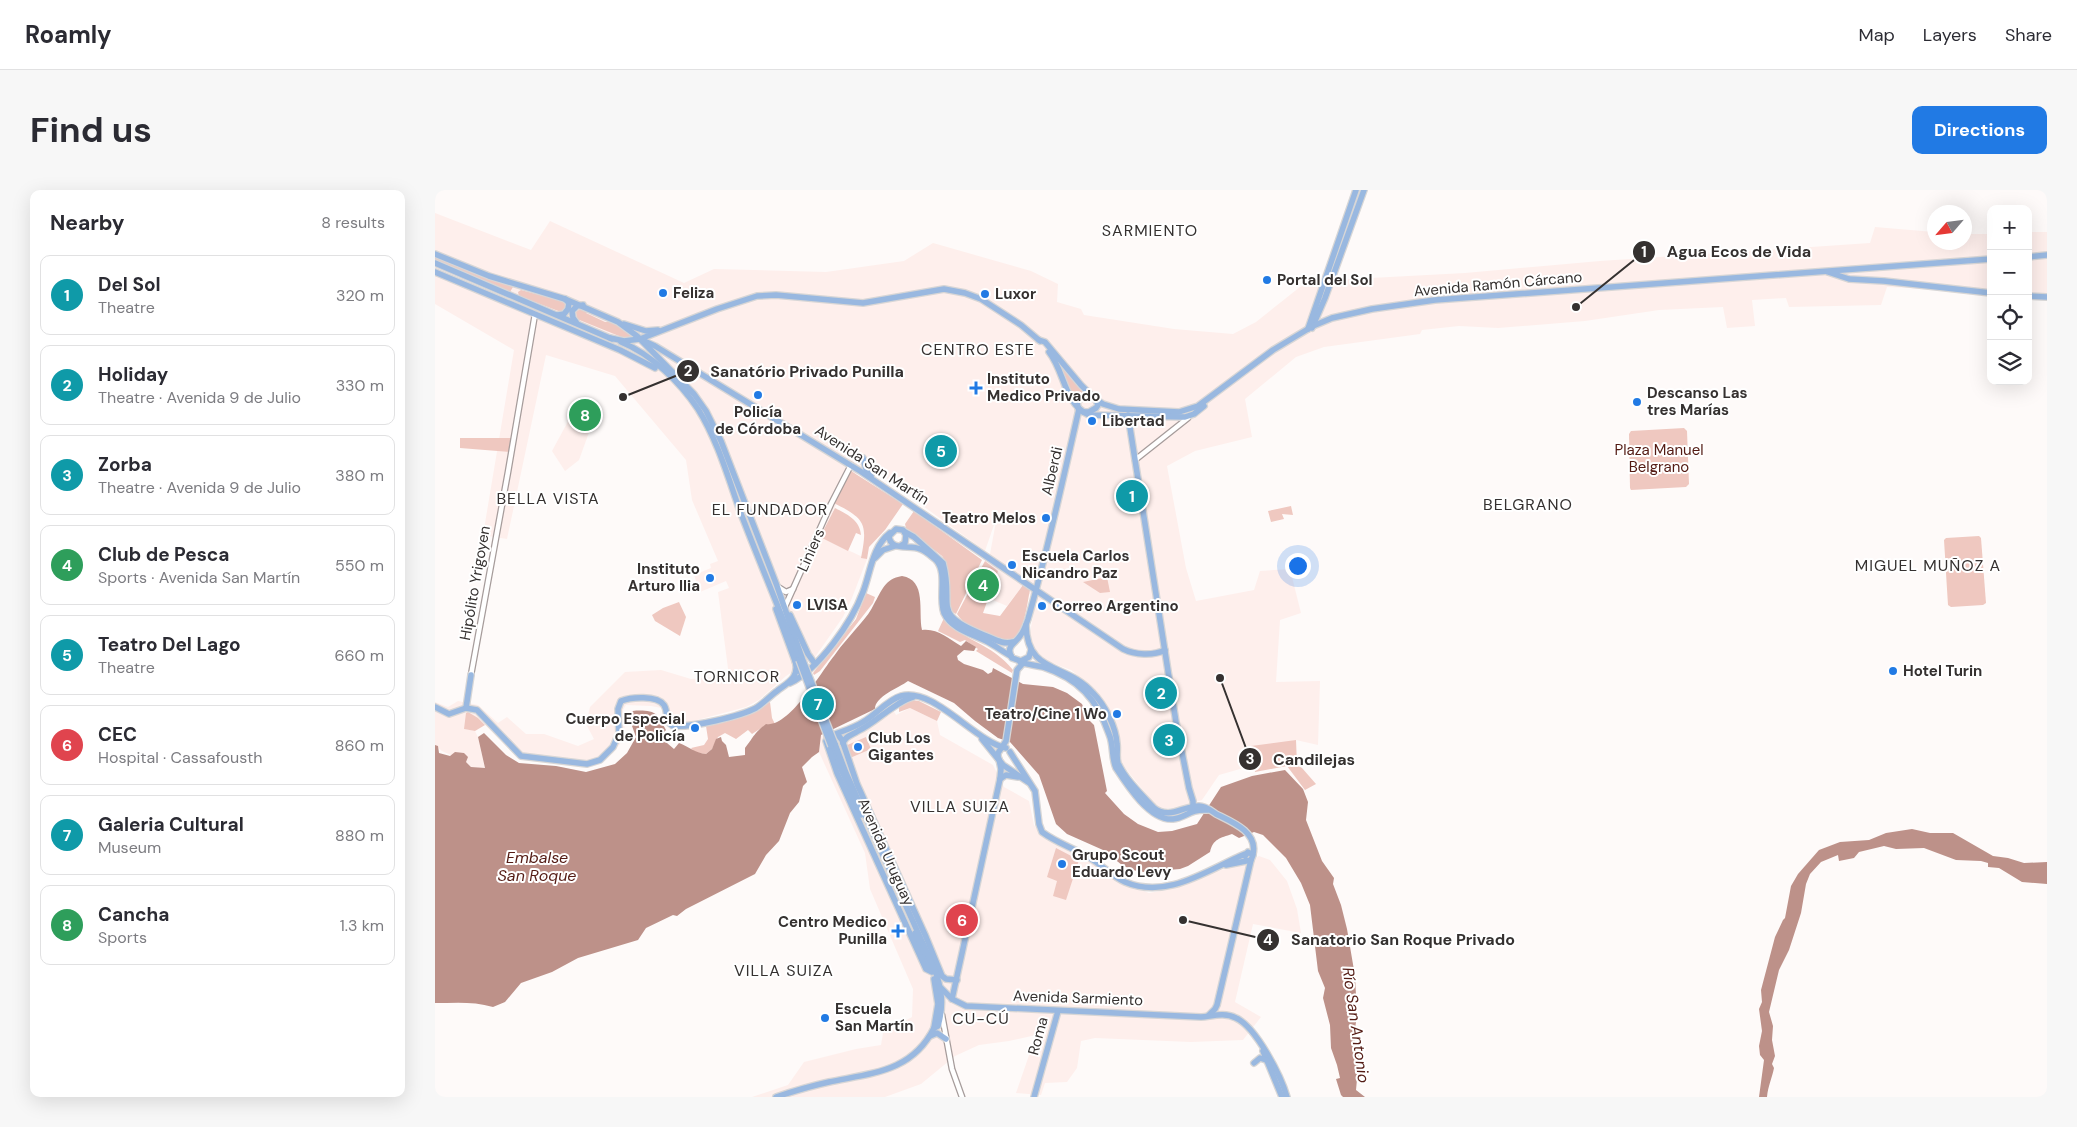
<!DOCTYPE html>
<html lang="en">
<head>
<meta charset="utf-8">
<style>
	:root { --surface:#fff; --page:#f7f7f7; --text:#2b2b33; --muted:#7c7c81; --line:#e1e1e2; --accent:#217ae4 }
	body { margin:0; font-family:"DM Sans",sans-serif; background:var(--page); color:var(--text) }
	.controls { position:absolute; right:15px; top:15px; display:grid; overflow:hidden; border-radius:10px; box-shadow:0 5px 20px #0002 }
	.controls button { width:45px; height:45px; display:grid; place-items:center; padding:0; border:0; border-bottom:1px solid var(--line); background:var(--surface); color:var(--text); font:25px sans-serif }
	.compass { position:absolute; left:1492px; top:15px; width:45px; height:45px; border-radius:50%; background:var(--surface); box-shadow:0 5px 20px #0002; rotate:242deg }
	.you { position:absolute; left:862px; top:375px; width:18px; height:18px; margin:-12px; border:4px solid #fff; border-radius:50%; background:#1a73e8; box-shadow:0 0 0 8px #1a73e833 }
	.badge { display:grid; place-items:center; width:32px; height:32px; border-radius:50%; background:var(--accent); color:#fff; font-size:16px; font-weight:700 }
	.pin { position:absolute; translate:-50% -50%; border:2px solid #fff; box-shadow:0 1px 5px #0006 }
	.list { margin:0; padding:0; list-style:none }
	h2 { display:flex; justify-content:space-between; align-items:center; height:65px; margin:0; padding:0 20px; font-size:21px }
	h2 small { font-size:16px; font-weight:400; color:var(--muted) }
	.list li { display:grid; grid-template-columns:32px 1fr auto; gap:15px; align-items:center; box-sizing:border-box; height:80px; margin:0 10px 10px; padding:0 10px; border:1px solid var(--line); border-radius:10px }
	.list b { display:block; font-size:19px; white-space:nowrap }
	.list p { margin:0; font-size:16px; white-space:nowrap; color:var(--muted) }
	.list em { font-size:16px; font-style:normal; color:var(--muted) }
	.icon { flex:none; width:28px; height:28px; fill:none; stroke:currentColor; stroke-width:2; stroke-linecap:round; stroke-linejoin:round }
	.map { position:relative; flex:none; width:1612px; height:907px; overflow:hidden; border-radius:10px }
	header { display:flex; align-items:center; gap:30px; box-sizing:border-box; height:70px; padding:0 25px; background:var(--surface); border-bottom:1px solid var(--line) }
	header strong { font-size:24px }
	nav { display:flex; gap:28px; margin-inline-start:auto; font-size:18px }
	.intro { display:flex; align-items:center; justify-content:space-between; box-sizing:border-box; height:120px; padding:0 30px }
	h1 { margin:0; font-size:35px }
	.button { padding:12px 22px; border-radius:10px; background:var(--accent); color:#fff; font-size:18px; font-weight:700 }
	main { display:flex; gap:30px; padding:0 30px }
	aside { flex:1; background:var(--surface); border-radius:10px; box-shadow:0 5px 20px #0002 }
	.map>svg:first-child { display:block }
	.built { fill:#feefec }
	.green { fill:#efc8c0 }
	.water { fill:#bd9189 }
	.lines { fill:none; stroke-linecap:round; stroke-linejoin:round }
	.minor-casing { stroke:#a69c9b; stroke-width:7 }
	.major-casing { stroke:#d7d6d6; stroke-width:8 }
	.minor { stroke:#fff; stroke-width:4.5 }
	.major { stroke:#99b8e0; stroke-width:5.5 }
	.major-bridge-casing { stroke:#d7d6d6; stroke-width:8; stroke-linecap:butt }
	.major-bridge { stroke:#99b8e0; stroke-width:5.5 }
	.poi-dot { fill:#217ae4; stroke:#fff; stroke-width:2 }
	.labels { text-anchor:middle; dominant-baseline:central; stroke-width:4; stroke-linejoin:round; paint-order:stroke }
	.poi-label { font-size:15px; font-weight:bold; fill:#353130; stroke:#fff; text-anchor:start }
	.street-label { font-size:15px; fill:#353130; stroke:#fff }
	.park-label { font-size:15px; fill:#531a13; stroke:#fff }
	.neighbourhood-label { font-size:16px; letter-spacing:1px; fill:#353130; stroke:#fff }
	.water-label { font-size:16px; font-style:italic; fill:#541b14; stroke:#fff }
	.leader { fill:none; stroke:#353130; stroke-width:2 }
	.callout-dot { fill:#353130; stroke:#fff; stroke-width:2 }
	.mark-label { font-size:15px; text-anchor:middle; font-weight:bold; fill:#fff }
	.callout-label { font-size:16px; text-anchor:middle; font-weight:bold; fill:#353130; stroke:#fff; stroke-width:4; stroke-linejoin:round; paint-order:stroke }
</style>
</head>
<body>
<header>
<strong>Roamly</strong>
<nav><a>Map</a><a>Layers</a><a>Share</a></nav>
</header>
<div class="intro"><h1>Find us</h1><a class="button">Directions</a></div>
<main>
<aside>
<h2>Nearby<small>8 results</small></h2>
<ul class="list">
<li><span class="badge" style="background:#0f9aa8">1</span><div><b>Del Sol</b><p>Theatre</p></div><em>320 m</em></li>
<li><span class="badge" style="background:#0f9aa8">2</span><div><b>Holiday</b><p>Theatre · Avenida 9 de Julio</p></div><em>330 m</em></li>
<li><span class="badge" style="background:#0f9aa8">3</span><div><b>Zorba</b><p>Theatre · Avenida 9 de Julio</p></div><em>380 m</em></li>
<li><span class="badge" style="background:#2e9e5b">4</span><div><b>Club de Pesca</b><p>Sports · Avenida San Martín</p></div><em>550 m</em></li>
<li><span class="badge" style="background:#0f9aa8">5</span><div><b>Teatro Del Lago</b><p>Theatre</p></div><em>660 m</em></li>
<li><span class="badge" style="background:#e0444e">6</span><div><b>CEC</b><p>Hospital · Cassafousth</p></div><em>860 m</em></li>
<li><span class="badge" style="background:#0f9aa8">7</span><div><b>Galeria Cultural</b><p>Museum</p></div><em>880 m</em></li>
<li><span class="badge" style="background:#2e9e5b">8</span><div><b>Cancha</b><p>Sports</p></div><em>1.3 km</em></li>
</ul>
</aside>
<div class="map">
<svg width="1612" height="907" viewBox="0 0 1612 907">
	<rect width="100%" height="100%" fill="#fefaf9"/>
	<g class="built">
		<path d="M0 23 96 60 115 31 249 93 279 79 391 82 469 71 498 53 596 81 623 94 622 112 646 119 649 125 739 139 798 144 821 132 865 97 879 91 1030 83 1165 71 1435 53 1440 37 1499 42 1500 52H1530V44H1556V102L1452 97 1446 115 1354 117 1351 108 1317 110 1320 136 1292 138 1288 117 1224 120 1150 131 1063 138 1024 136 987 140 985 144 889 157 861 167 810 209 817 247 760 261 732 276 751 378 761 411 819 400 825 381 855 379 866 423 845 430 841 492 885 491 883 555 861 550 816 559 819 575 784 585 767 610 741 618 727 619 721 616 686 573 683 547 673 521 655 496 636 480 609 470 599 459 595 443 601 408 594 404 588 395 572 416 553 408 558 396 541 385 555 364 562 326 550 361 488 316 486 310 427 273 400 317 386 345 387 348 432 369 417 408 408 427 380 467 351 486 324 510 311 517 251 533H238L232 519 216 516 191 515 188 520 190 541 185 554 178 563 165 572 98 570 81 566 43 528 29 539 40 541 43 547 50 579 36 577 31 572 7 561 0 555V512L13 517 23 511 43 515 63 533 72 527 91 544H109L143 556 159 549 151 534 155 517 190 482 226 480 256 489 294 486 283 402 294 398 291 391 265 402 259 385 276 378 275 374 283 371 257 310 251 270 180 186 111 165 72 349 48 345 79 160 0 114Z"/>
		<path d="M1593 42H1612V107L1593 104Z"/>
		<path d="M140 214 161 223 144 270 130 281 117 261 136 226Z"/>
		<path d="M454 513 461 525 475 518 502 531 505 545 558 575 569 597 594 611 599 635 607 646 649 667 680 690 714 703 736 699 778 682 810 674 824 666 835 670 852 691 862 719 866 743 818 734 800 812 826 827 808 850 756 852 660 848 646 851 642 878 632 892 610 893 606 905 581 903 601 845 574 851 544 855 520 866 486 894 450 907H317L353 895 369 872 421 859 446 855 448 843 477 827 478 799 435 699 430 663 384 562 386 545 392 548 424 534Z"/>
	</g>
	<g class="green">
		<path d="M0 67 78 97 75 102 0 70Z"/>
		<path d="M86 100 131 112 130 121 126 122 84 106 83 102Z"/>
		<path d="M149 119 154 121 151 123 170 132H177L198 147 189 148 142 129 141 122 145 119Z"/>
		<path d="M623 172 651 203V204L640 210 637 207Z"/>
		<path d="M1249 238 1252 241 1254 294 1251 297 1196 300 1195 298 1194 244 1196 241Z"/>
		<path d="M25 248H79L76 262 25 258Z"/>
		<path d="M416 281 468 314 450 340 434 357 432 369 426 368C433 333 430 329 399 313Z"/>
		<path d="M856 316 858 325 847 324 849 329 836 332 833 321Z"/>
		<path d="M400 318C412 324 425 330 426 345L421 343 413 361 387 348 386 345Z"/>
		<path d="M479 321 547 370 521 424 515 420 511 372 507 366 471 338 470 334Z"/>
		<path d="M1544 346 1546 348 1551 413 1548 415 1516 417 1513 415 1509 350 1511 348Z"/>
		<path d="M550 371 563 381 548 423 565 426 588 395 595 400C592 413 589 450 573 450 566 450 557 445 551 443 539 439 529 435 522 424Z"/>
		<path d="M672 387 675 402 665 403 648 392Z"/>
		<path d="M431 403 440 407 438 413 385 481 379 485 378 483 421 429Z"/>
		<path d="M244 412 251 427 245 446 220 431 217 425 228 418Z"/>
		<path d="M509 428C527 451 557 453 578 480L577 483 541 461 543 459 530 450 525 452 503 441Z"/>
		<path d="M477 510 484 511 506 522 502 531 475 518 464 522V517Z"/>
		<path d="M335 512 337 528 340 534 331 535 317 544 313 540 301 549 290 543 283 547 277 559 271 564 260 563 256 558 269 555 273 549 271 536 324 519Z"/>
		<path d="M33 522 43 528 50 535 40 541 29 539 31 523Z"/>
		<path d="M431 547 436 559 415 568 410 556Z"/>
		<path d="M861 550 862 575 867 578 881 594 870 600 852 576 820 582 816 556Z"/>
		<path d="M621 658 644 670 631 710 618 706 622 691 612 687Z"/>
	</g>
	<g class="water">
		<path d="M467 386C492 390 483 421 487 440 502 438 513 448 526 456L531 451 541 457 539 461 529 460 522 466 523 470 529 474 548 480 553 484 557 482 558 478 588 494 618 497 632 503 647 514 653 529 659 535 672 601 670 603 689 624 703 634 723 642 737 641 762 634 786 597 817 586 850 580 868 599 873 612 871 630 887 671 899 688 898 694 906 715 912 739 920 786 922 825 919 846 924 868 921 900 930 907H908L906 905 901 889 905 888 902 875 896 858 895 835 888 808 890 798 883 781 875 715 866 693 851 668 828 645 819 642 804 648 797 644C785 648 778 649 775 662L753 676 745 679 709 682 697 680 687 675 668 660 632 644 621 634 604 585 575 552 563 548 540 531 519 513 473 491C464 498 440 506 440 519L386 545 384 562 377 567 367 577 372 592 368 596 364 612 355 623 344 651 331 665 320 684 251 719 242 726 238 725 211 738 203 750 143 768 117 782 86 793 70 812 58 817C39 811 19 813 0 813V555L3 556 4 563 15 566 20 562 29 563 33 567 31 572 36 577 50 578 43 547 49 543 71 565 84 573 121 576 151 582 180 574 192 563 201 547 192 522C199 520 216 519 222 525 225 529 228 535 231 540L225 547 239 559 244 553C254 557 261 563 271 564L277 559 281 549 286 547 287 551 291 555 294 567 310 565V558C319 547 318 544 331 534 354 538 386 482 399 466 407 454 417 444 426 433 431 427 436 421 439 414 447 401 449 389 467 386Z"/>
		<path d="M1477 639 1495 643H1518L1558 666 1573 668 1589 673 1612 672V694L1587 692 1564 678 1553 677V673L1546 671 1521 670 1489 658 1461 659 1449 656 1424 662 1419 668 1404 671 1403 665 1386 672 1375 684 1371 694 1366 723 1354 760 1344 780 1334 822 1338 836 1337 850 1340 866 1337 874 1339 878C1337 888 1333 896 1332 907H1324L1329 870 1325 865 1324 856 1327 841 1324 819 1327 812 1326 800 1340 747 1348 730 1350 728 1356 696 1363 684 1384 660 1405 652 1434 650 1451 643Z"/>
	</g>
	<g class="lines">
		<defs>
			<g id="minor">
				<path d="M700 270 753 228"/>
				<path d="M343 397 351 402 358 399"/>
				<path d="M349 419 396 314 416 275"/>
				<path d="M36 485 73 282 100 124"/>
				<path d="M507 825 517 879 527 907"/>
			</g>
			<g id="major">
				<path d="M0 64 54 86 130 109 183 132 202 146 259 204 271 221 286 251 342 396 367 468"/>
				<path d="M1593 67 1612 65"/>
				<path d="M0 73 177 149"/>
				<path d="M0 82 185 160 220 178"/>
				<path d="M1393 82 1414 89 1449 91 1556 103"/>
				<path d="M1593 106 1612 107"/>
				<path d="M123 125 129 124 133 119 134 113 130 109"/>
				<path d="M141 132 138 128 137 121 142 116 148 115"/>
				<path d="M189 134 211 141 223 140"/>
				<path d="M877 138 890 108 929 0"/>
				<path d="M873 139 921 0"/>
				<path d="M175 148 189 151 205 149 282 119 322 106 341 105 428 113 509 99 530 103 546 109 586 135 605 151"/>
				<path d="M205 149 220 156 425 281 688 459C700 465 718 466 730 460"/>
				<path d="M604 150 610 152 646 195 659 208 668 214 684 219 744 222 763 216 838 160 878 136 897 128 937 119 1000 110 1556 69"/>
				<path d="M186 152C216 164 245 192 263 219 282 249 293 287 305 321 324 371 345 420 364 470"/>
				<path d="M614 162C630 182 629 214 654 225L750 227 759 224 769 216"/>
				<path d="M643 218 642 212C647 206 652 206 659 208"/>
				<path d="M648 222H654L661 218 663 215 661 210"/>
				<path d="M693 225 741 532 754 598 758 611V617L755 622"/>
				<path d="M428 268 431 279 436 286"/>
				<path d="M470 342 479 347 508 373C520 417 494 423 549 445 559 449 568 455 578 452"/>
				<path d="M465 356 470 353 471 345 468 340 461 339 454 346C455 362 475 354 485 359 491 361 496 366 501 370 513 383 503 407 509 423 517 440 538 444 553 452 561 456 568 462 576 466"/>
				<path d="M440 368 448 360 460 356"/>
				<path d="M341 419 363 479 367 484 370 485"/>
				<path d="M355 425 373 464 380 474"/>
				<path d="M591 435C592 485 631 472 658 503 670 515 681 537 682 554 683 561 681 566 683 573 690 589 707 605 719 618 735 630 747 616 764 616 771 616 775 620 781 624 797 632 823 642 818 664"/>
				<path d="M596 460 594 467 586 471 577 468C570 456 580 454 585 446 589 441 591 435 593 429 613 360 628 289 644 219"/>
				<path d="M585 472C593 475 601 475 608 477 644 489 662 509 674 544 679 555 676 567 681 578 692 595 715 631 738 629 751 628 754 619 772 620"/>
				<path d="M355 493C384 479 417 432 428 402 436 381 437 357 455 343"/>
				<path d="M0 517 14 524 31 518 42 520 86 566 152 574 165 570 178 557 184 543 183 519 186 511C196 507 222 505 229 515 234 523 229 531 238 536 256 538 306 526 321 518 329 513 335 506 342 501 354 492 365 487 360 470"/>
				<path d="M31 518 36 485"/>
				<path d="M399 545H403L407 550 422 594 491 747 507 786 511 789 522 790"/>
				<path d="M547 549 568 575 593 592"/>
				<path d="M408 553C410 546 417 545 423 541 442 532 458 513 478 507"/>
				<path d="M396 556 426 625"/>
				<path d="M575 562 600 601 604 634 607 642C623 654 642 659 658 670 669 677 678 687 690 692 732 710 772 680 810 664"/>
				<path d="M563 568V563L571 551 582 480 589 472"/>
				<path d="M565 589 571 585 583 587"/>
				<path d="M791 675 816 670 818 665 813 662 810 666"/>
				<path d="M480 743 495 778"/>
				<path d="M497 782 491 779 402 583 391 551 393 547C404 542 417 539 428 532 441 525 452 510 466 506 499 497 539 551 571 558"/>
				<path d="M506 798 517 809 531 816 766 827C778 826 789 822 801 828 821 837 846 886 852 907"/>
				<path d="M517 809 565 589 566 579 564 569"/>
				<path d="M774 825 780 819 782 815 816 670"/>
				<path d="M499 838 503 814 499 789"/>
				<path d="M495 846 502 843 511 849"/>
				<path d="M828 861 847 907"/>
				<path d="M819 873 825 868 831 870"/>
				<path d="M341 907C359 901 376 896 394 892 437 883 477 882 499 838L503 836C509 815 507 798 499 778L411 583 400 554"/>
				<path d="M599 907 623 821"/>
			</g>
		</defs>
		<use href="#minor" class="minor-casing"/>
		<use href="#major" class="major-casing"/>
		<use href="#minor" class="minor"/>
		<use href="#major" class="major"/>
		<defs>
			<g id="major-bridge">
				<path d="M367 468 380 501"/>
				<path d="M364 470 396 556"/>
				<path d="M387 521 400 554"/>
			</g>
		</defs>
		<use href="#major-bridge" class="major-bridge-casing"/>
		<use href="#major-bridge" class="major-bridge"/>
	</g>
	<g class="poi-dot">
		<circle cx="832" cy="90" r="5"/>
		<circle cx="228" cy="103" r="5"/>
		<circle cx="550" cy="104" r="5"/>
		<path d="M538.5 190.5h5v5h5v5h-5v5h-5v-5h-5v-5h5z"/>
		<circle cx="323" cy="205" r="5"/>
		<circle cx="1202" cy="212" r="5"/>
		<circle cx="657" cy="231" r="5"/>
		<circle cx="611" cy="328" r="5"/>
		<circle cx="577" cy="375" r="5"/>
		<circle cx="275" cy="388" r="5"/>
		<circle cx="362" cy="415" r="5"/>
		<circle cx="607" cy="416" r="5"/>
		<circle cx="1458" cy="481" r="5"/>
		<circle cx="682" cy="524" r="5"/>
		<circle cx="260" cy="538" r="5"/>
		<circle cx="423" cy="557" r="5"/>
		<circle cx="627" cy="674" r="5"/>
		<path d="M460.5 733.5h5v5h5v5h-5v5h-5v-5h-5v-5h5z"/>
		<circle cx="390" cy="828" r="5"/>
	</g>
	<g class="labels">
		<g class="poi-label">
			<text x="842" y="90">Portal del Sol</text>
			<text x="238" y="103">Feliza</text>
			<text x="560" y="104">Luxor</text>
			<text x="552" y="189">Instituto<tspan x="552" dy="17">Medico Privado</tspan></text>
			<text x="1212" y="203">Descanso Las<tspan x="1212" dy="17">tres Marías</tspan></text>
			<text x="323" y="222" text-anchor="middle">Policía<tspan x="323" dy="17">de Córdoba</tspan></text>
			<text x="667" y="231">Libertad</text>
			<text x="601" y="328" text-anchor="end">Teatro Melos</text>
			<text x="587" y="366">Escuela Carlos<tspan x="587" dy="17">Nicandro Paz</tspan></text>
			<text x="265" y="379" text-anchor="end">Instituto<tspan x="265" dy="17">Arturo Ilia</tspan></text>
			<text x="372" y="415">LVISA</text>
			<text x="617" y="416">Correo Argentino</text>
			<text x="1468" y="481">Hotel Turin</text>
			<text x="672" y="524" text-anchor="end">Teatro/Cine 1 Wo</text>
			<text x="250" y="529" text-anchor="end">Cuerpo Especial<tspan x="250" dy="17">de Policía</tspan></text>
			<text x="433" y="548">Club Los<tspan x="433" dy="17">Gigantes</tspan></text>
			<text x="637" y="665">Grupo Scout<tspan x="637" dy="17">Eduardo Levy</tspan></text>
			<text x="452" y="732" text-anchor="end">Centro Medico<tspan x="452" dy="17">Punilla</tspan></text>
			<text x="400" y="819">Escuela<tspan x="400" dy="17">San Martín</tspan></text>
		</g>
		<g class="street-label">
			<text transform="translate(1063 94) rotate(-5)">Avenida Ramón Cárcano</text>
			<text transform="translate(437 275) rotate(33)">Avenida San Martín</text>
			<text transform="translate(617 281) rotate(-77)">Alberdi</text>
			<text transform="translate(376 360) rotate(-66)">Liniers</text>
			<text transform="translate(40 393) rotate(-80)">Hipólito Yrigoyen</text>
			<text transform="translate(451 662) rotate(66)">Avenida Uruguay</text>
			<text transform="translate(643 808) rotate(2)">Avenida Sarmiento</text>
			<text transform="translate(603 846) rotate(-75)">Roma</text>
		</g>
		<g class="park-label">
			<text x="1224" y="260">Plaza Manuel<tspan x="1224" dy="17">Belgrano</tspan></text>
		</g>
		<g class="neighbourhood-label">
			<text x="715" y="40">SARMIENTO</text>
			<text x="543" y="159">CENTRO ESTE</text>
			<text x="113" y="308">BELLA VISTA</text>
			<text x="1093" y="314">BELGRANO</text>
			<text x="335" y="319">EL FUNDADOR</text>
			<text x="1493" y="375">MIGUEL MUÑOZ A</text>
			<text x="302" y="486">TORNICOR</text>
			<text x="525" y="616">VILLA SUIZA</text>
			<text x="349" y="780">VILLA SUIZA</text>
			<text x="546" y="828">CU-CÚ</text>
		</g>
		<g class="water-label">
			<text x="102" y="667">Embalse<tspan x="102" dy="18">San Roque</tspan></text>
			<text transform="translate(921 835) rotate(82)">Río San Antonio</text>
		</g>
	</g>
	<path class="leader" d="M1141 117L1209 62M188 207L253 181M785 488L815 569M748 730L833 750"/>
	<g class="callout-dot">
		<circle cx="1141" cy="117" r="5"/>
		<circle cx="188" cy="207" r="5"/>
		<circle cx="785" cy="488" r="5"/>
		<circle cx="748" cy="730" r="5"/>
		<circle cx="1209" cy="62" r="12"/>
		<circle cx="253" cy="181" r="12"/>
		<circle cx="815" cy="569" r="12"/>
		<circle cx="833" cy="750" r="12"/>
	</g>
	<g class="mark-label">
		<text x="1209" y="67">1</text>
		<text x="253" y="186">2</text>
		<text x="815" y="574">3</text>
		<text x="833" y="755">4</text>
	</g>
	<g class="callout-label">
		<text x="1304" y="67">Agua Ecos de Vida</text>
		<text x="372" y="187">Sanatório Privado Punilla</text>
		<text x="879" y="575">Candilejas</text>
		<text x="968" y="755">Sanatorio San Roque Privado</text>
	</g>
</svg>
<div class="controls">
<button>+</button>
<button>−</button>
<button><svg class="icon" aria-label="locate" viewBox="0 0 24 24"><circle cx="12" cy="12" r="6"/><path d="M12 2v4M12 18v4M2 12h4M18 12h4"/></svg></button>
<button><svg class="icon" aria-label="layers" viewBox="0 0 24 24"><path d="M12 4l9 5-9 5-9-5zM3 14l9 5 9-5"/></svg></button>
</div>
<svg class="compass" viewBox="-18 -18 36 36"><path d="M0-13l5 13h-10z" fill="#e53935"/><path d="M0 13l5-13h-10z" fill="#7c7c81"/></svg>
<div class="you"></div>
<div class="pin badge" style="left:697px;top:306px;background:#0f9aa8">1</div>
<div class="pin badge" style="left:726px;top:503px;background:#0f9aa8">2</div>
<div class="pin badge" style="left:734px;top:550px;background:#0f9aa8">3</div>
<div class="pin badge" style="left:548px;top:395px;background:#2e9e5b">4</div>
<div class="pin badge" style="left:506px;top:261px;background:#0f9aa8">5</div>
<div class="pin badge" style="left:527px;top:730px;background:#e0444e">6</div>
<div class="pin badge" style="left:383px;top:514px;background:#0f9aa8">7</div>
<div class="pin badge" style="left:150px;top:225px;background:#2e9e5b">8</div>
</div>
</main>
</body>
</html>
